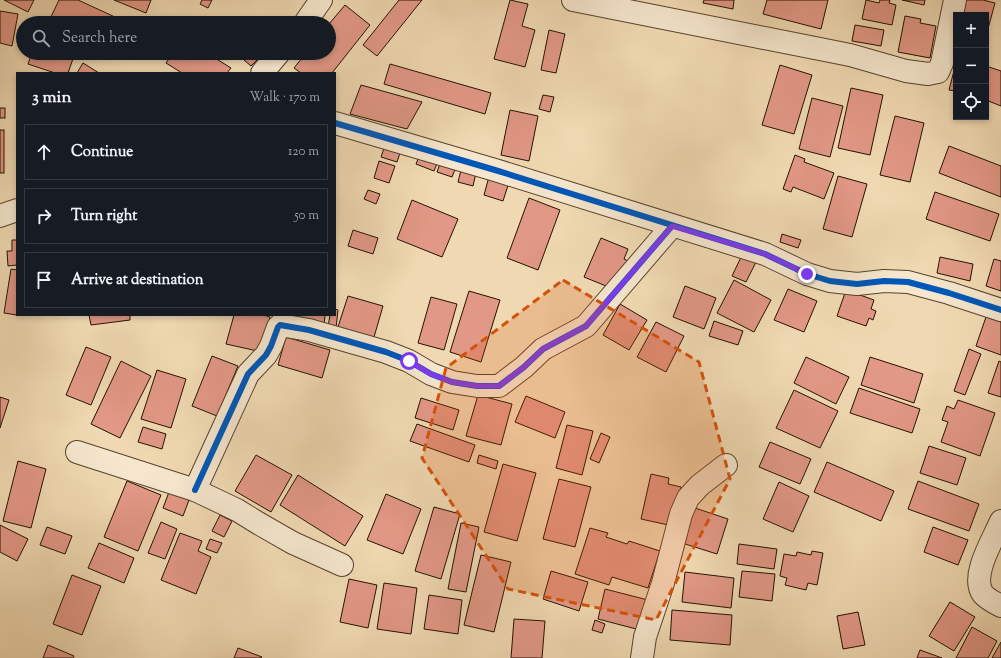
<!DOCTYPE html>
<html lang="en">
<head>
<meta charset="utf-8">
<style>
	:root { --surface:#171b24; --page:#20242c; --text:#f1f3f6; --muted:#9ea1a6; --line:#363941 }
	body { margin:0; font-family:"Sorts Mill Goudy",serif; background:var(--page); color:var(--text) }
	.controls { position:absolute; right:12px; top:12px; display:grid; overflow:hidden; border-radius:0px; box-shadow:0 2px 6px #0003 }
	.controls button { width:36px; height:36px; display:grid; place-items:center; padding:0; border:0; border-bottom:1px solid var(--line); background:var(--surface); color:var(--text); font:20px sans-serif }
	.stop { position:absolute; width:12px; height:12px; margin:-9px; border:3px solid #7c3aed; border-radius:50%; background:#fff }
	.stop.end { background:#7c3aed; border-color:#fff; box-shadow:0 1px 4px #0008 }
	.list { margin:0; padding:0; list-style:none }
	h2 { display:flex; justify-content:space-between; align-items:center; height:52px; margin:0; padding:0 16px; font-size:17px }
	h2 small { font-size:13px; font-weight:400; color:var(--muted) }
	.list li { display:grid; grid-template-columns:26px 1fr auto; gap:12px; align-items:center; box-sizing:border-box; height:56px; margin:0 8px 8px; padding:0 8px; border:1px solid var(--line); border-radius:0px }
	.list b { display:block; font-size:15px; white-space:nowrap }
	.list em { font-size:13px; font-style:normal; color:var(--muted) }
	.icon { flex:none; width:22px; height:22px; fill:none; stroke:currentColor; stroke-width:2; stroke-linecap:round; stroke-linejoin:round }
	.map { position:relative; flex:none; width:1001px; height:658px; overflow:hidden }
	.search { position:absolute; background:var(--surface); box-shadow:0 2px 6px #0003; left:16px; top:16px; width:320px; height:44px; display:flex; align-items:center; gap:10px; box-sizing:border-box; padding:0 14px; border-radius:22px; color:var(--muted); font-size:15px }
	.panel { position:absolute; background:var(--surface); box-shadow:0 2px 6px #0003; left:16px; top:72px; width:320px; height:244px; border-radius:0px }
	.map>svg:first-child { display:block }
	.building { fill:#e29886; stroke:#231201 }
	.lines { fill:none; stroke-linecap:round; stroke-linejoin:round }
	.minor-casing { stroke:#56442d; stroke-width:24 }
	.minor { stroke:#f5e6cd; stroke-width:22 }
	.cycleway-casing { stroke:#f5e6cd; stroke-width:8 }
	.cycleway { stroke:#0057b8; stroke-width:6 }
	.route { stroke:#7c3aed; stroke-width:5 }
	.marked { fill:#d4520b; fill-opacity:0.2; stroke:#d4520b; stroke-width:3; stroke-dasharray:8 5; stroke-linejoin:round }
</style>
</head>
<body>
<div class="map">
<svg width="1001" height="658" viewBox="0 0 1001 658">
	<rect width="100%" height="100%" fill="#f0d9b2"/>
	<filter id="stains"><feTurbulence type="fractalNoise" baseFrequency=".005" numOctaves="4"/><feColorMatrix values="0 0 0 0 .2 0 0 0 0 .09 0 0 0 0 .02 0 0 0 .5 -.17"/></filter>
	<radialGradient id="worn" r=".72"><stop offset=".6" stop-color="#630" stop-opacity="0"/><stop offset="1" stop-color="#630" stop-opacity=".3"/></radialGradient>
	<g class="building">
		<path d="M4 0H34L28 12Z"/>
		<path d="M59 0H78L115 17 112 23H48Z"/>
		<path d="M114 0H151L146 13Z"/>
		<path d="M202 0H212L208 8 200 4Z"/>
		<path d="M399 0H422L377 56 363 45Z"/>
		<path d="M510 0 528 4 522 26 535 30 525 67 494 59Z"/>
		<path d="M704 0H734L733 9 703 3Z"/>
		<path d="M767 0H828L821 29 763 14Z"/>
		<path d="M866 0 879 3 880 0H890L889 3 896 5 892 25 862 19Z"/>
		<path d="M902 0H925L924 5Z"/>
		<path d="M965 0H983L995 3 986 36V15H961Z"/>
		<path d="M345 5 370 25 332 73H301L294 68 306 53H329V24Z"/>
		<path d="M0 11 18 14 12 46 0 43Z"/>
		<path d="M905 16 921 19 920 23 936 26 930 58 898 52Z"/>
		<path d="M855 25 884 30 881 46 852 41Z"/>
		<path d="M549 30 565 34 556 73 541 70Z"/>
		<path d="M32 53H75L68 73H55L28 64Z"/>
		<path d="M156 53H170L166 60Z"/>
		<path d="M173 53H207L231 68 227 73H182L166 63Z"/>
		<path d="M249 53 257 60 251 66 244 60Z"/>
		<path d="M83 63 99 73H77Z"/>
		<path d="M956 63V91L949 90Z"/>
		<path d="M390 64 491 93 485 114 384 84Z"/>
		<path d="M780 65 812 75 794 134 762 125Z"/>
		<path d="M986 66 1001 71V106L986 100Z"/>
		<path d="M361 85 422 102 407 129 350 114Z"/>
		<path d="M851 88 883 95 870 155 838 148Z"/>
		<path d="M543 95 554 97 550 112 539 109Z"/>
		<path d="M812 98 843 106 830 157 799 149Z"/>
		<rect x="0" y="108" width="5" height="10"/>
		<path d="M510 110 538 116 529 161 501 155Z"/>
		<path d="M895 116 924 123 910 182 880 175Z"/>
		<rect x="0" y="130" width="4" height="43"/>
		<path d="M385 145 401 150 397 162 381 157Z"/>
		<path d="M949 146 1001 166V197L939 173Z"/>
		<path d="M420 154 438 161 434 171 416 164Z"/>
		<path d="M795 155 805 159 804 162 834 173 824 199 793 187 791 192 783 189Z"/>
		<path d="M379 161 395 166 389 183 374 178Z"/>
		<path d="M441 161 456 167 452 177 437 172Z"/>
		<path d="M461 170 476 173 473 186 458 182Z"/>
		<path d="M490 173 510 179 503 201 484 195Z"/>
		<path d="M838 176 867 184 852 237 823 229Z"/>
		<path d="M368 190 380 194 376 204 364 199Z"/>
		<path d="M935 192 999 214 990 241 926 219Z"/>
		<path d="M529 198 560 210 538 270 507 258Z"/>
		<path d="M412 200 458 219 442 257 397 239Z"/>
		<path d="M353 230 378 238 373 254 348 246Z"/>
		<path d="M782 234 801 240 798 248 780 242Z"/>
		<path d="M601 238 628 249 624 259 628 261 621 275 611 288 584 277Z"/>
		<path d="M12 240H17V265L8 266 7 251H12Z"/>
		<path d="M743 253 757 260 746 282 732 276Z"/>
		<path d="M940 257 973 264 970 281 937 273Z"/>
		<path d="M994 259 1001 261V291L986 286Z"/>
		<path d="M11 269 17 270V315L4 313Z"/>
		<path d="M734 280 771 300 754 332 717 313Z"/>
		<path d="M685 286 716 298 704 329 673 317Z"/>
		<path d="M788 289 817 301 804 332 774 320Z"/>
		<path d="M846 290 874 300 871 309 876 311 873 320 869 318 866 326 837 316Z"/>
		<path d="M469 291 500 300 481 362 450 352Z"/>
		<path d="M348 296 383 306 372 344 336 333Z"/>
		<path d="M431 297 457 304 444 350 418 343Z"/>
		<path d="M620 304 647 320 629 350 603 335Z"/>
		<path d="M335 309 338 310 336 328 328 327 330 315H335Z"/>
		<path d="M89 315H130V320L91 325Z"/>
		<path d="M234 315H263L270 317 262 352 226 344Z"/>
		<path d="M295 315H325L324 326 294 323Z"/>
		<path d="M986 317 1001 322V355L976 346Z"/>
		<path d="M714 321 743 331 738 345 709 336Z"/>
		<path d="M656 322 684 336 666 372 637 357Z"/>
		<path d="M286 337 330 350 322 378 278 365Z"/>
		<path d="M86 347 111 357 91 405 66 395Z"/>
		<path d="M969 349 981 354 965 395 954 391Z"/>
		<path d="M212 356 238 366 217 416 192 406Z"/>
		<path d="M806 357 849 377 836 404 794 383Z"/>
		<path d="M870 357 923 374 914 403 861 385Z"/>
		<path d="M121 361 151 376 120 438 91 424Z"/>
		<path d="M999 361 1001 362V397L988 393Z"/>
		<path d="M157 370 186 379 171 428 141 419Z"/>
		<path d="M859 388 920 409 912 433 850 413Z"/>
		<path d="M794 390 838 411 820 448 776 428Z"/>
		<path d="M478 395 512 404 501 445 466 436Z"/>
		<path d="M526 396 565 412 555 438 515 422Z"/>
		<path d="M0 397 9 400 0 428Z"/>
		<path d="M421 398 459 410 453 430 415 418Z"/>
		<path d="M958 400 995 413 980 456 941 442 948 422 942 420 947 406 954 409Z"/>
		<path d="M417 424 475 445 469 462 410 441Z"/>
		<path d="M567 425 593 431 582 475 556 468Z"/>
		<path d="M143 427 166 434 162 449 138 442Z"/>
		<path d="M601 433 610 437 599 463 590 459Z"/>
		<path d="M770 442 811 459 800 484 759 467Z"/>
		<path d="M929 446 966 458 957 485 920 473Z"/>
		<path d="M256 455 292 475 271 512 235 491Z"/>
		<path d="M479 455 498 461 496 469 477 463Z"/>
		<path d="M18 461 46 469 31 528 3 521Z"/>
		<path d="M827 462 894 491 881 521 814 492Z"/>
		<path d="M503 464 536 473 517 541 484 532Z"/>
		<path d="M651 474 669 478 668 484 681 487 673 526 641 519Z"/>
		<path d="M298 475 363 516 345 546 280 505Z"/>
		<path d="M559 479 591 487 575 547 543 539Z"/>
		<path d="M127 481 161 495 138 551 104 537Z"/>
		<path d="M918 481 979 504 969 531 908 509Z"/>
		<path d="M779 482 809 496 793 532 763 519Z"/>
		<path d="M169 492 189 500 183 516 163 508Z"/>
		<path d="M386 494 421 509 403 554 367 540Z"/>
		<path d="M689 506 728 519 717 554 682 543Z"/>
		<path d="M434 507 460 514 441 579 415 571Z"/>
		<path d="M220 515 232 521 224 537 212 531Z"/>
		<path d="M161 522 177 529 165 559 148 553Z"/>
		<path d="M461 523 479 527 466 592 448 589Z"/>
		<path d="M0 525 28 539 17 561 0 552Z"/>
		<path d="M47 527 72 536 65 554 40 545Z"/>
		<path d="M933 527 968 540 958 565 924 552Z"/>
		<path d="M590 528 608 533 606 537 627 544 629 541 660 551 648 588 612 577 609 585 575 574Z"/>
		<path d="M180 533 202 541 198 551 211 557 196 594 161 580Z"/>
		<path d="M210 539 222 543 217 553 206 549Z"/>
		<path d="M99 543 134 558 124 583 88 568Z"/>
		<path d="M739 544 777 549 774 569 737 564Z"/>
		<path d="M812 551 823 553 817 585 808 583 806 590 785 585 787 578 780 576 784 554 796 556 797 552 811 555Z"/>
		<path d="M481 555 511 562 494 632 464 625Z"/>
		<path d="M551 571 588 582 579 611 543 599Z"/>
		<path d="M742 571 775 574 772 601 739 597Z"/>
		<path d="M685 572 734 578 731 608 682 602Z"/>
		<path d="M72 575 101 586 82 635 53 624Z"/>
		<path d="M349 579 377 585 368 628 340 622Z"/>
		<path d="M384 583 417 588 411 634 377 629Z"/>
		<path d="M605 589 648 600 640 630 598 619Z"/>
		<path d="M429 595 462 600 458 634 424 629Z"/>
		<path d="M950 602 975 617 954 651 929 636Z"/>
		<path d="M672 610 732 615 730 645 670 640Z"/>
		<path d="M858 612 865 645 843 649 837 616Z"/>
		<path d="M514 619 545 621 542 658H511Z"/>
		<path d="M595 620 605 624 602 633 592 630Z"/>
		<path d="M972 627 997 641 988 658H956Z"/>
		<path d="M1001 642V658H992Z"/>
		<path d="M48 645 74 656 73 658H43Z"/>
		<path d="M238 648 262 657 261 658H234Z"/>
		<path d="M920 650 942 658H917Z"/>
	</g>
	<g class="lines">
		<defs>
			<g id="minor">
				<path d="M573 0 850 55 906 71 928 74 938 72 942 63 955 0"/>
				<path d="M305 23 321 0"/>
				<path d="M262 73 279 53"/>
				<path d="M335 123 495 170 765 254 807 274 830 281 857 284 884 281 908 282 949 293 1001 310"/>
				<path d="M0 216 17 210"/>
				<path d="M77 452 195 490 237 510 258 523 293 543 342 565"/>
				<path d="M195 490 248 374 266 355 271 346 278 327 280 325 309 330 386 352 409 361 431 374 452 382 477 386H499L524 367 543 349 586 326 672 226"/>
				<path d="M1001 521C993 540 970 576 983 594 987 599 995 603 1001 606"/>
				<path d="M642 658 645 637 663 583 681 514 688 498 700 485 726 465"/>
			</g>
		</defs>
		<use href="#minor" class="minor-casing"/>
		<use href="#minor" class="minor"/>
		<defs>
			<g id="cycleway">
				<path d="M335 123 495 170 765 254 807 274 830 281 857 284 884 281 908 282 949 293 1001 310"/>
				<path d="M195 490 248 374 266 355 271 346 278 327 280 325 309 330 386 352 409 361 431 374 452 382 477 386H499L524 367 543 349 586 326 672 226"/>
			</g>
		</defs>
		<use href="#cycleway" class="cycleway-casing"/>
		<use href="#cycleway" class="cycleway"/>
	</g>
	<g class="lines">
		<path class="route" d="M409 361 431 374 452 382 477 386H499L524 367 543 349 586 326 672 226 765 254 807 274"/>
	</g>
	<path class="marked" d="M563 280 699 362 730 479 656 620 508 589 422 458 446 368Z"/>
	<rect width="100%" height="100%" filter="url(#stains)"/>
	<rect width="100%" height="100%" fill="url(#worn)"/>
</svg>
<div class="controls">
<button>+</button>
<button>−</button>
<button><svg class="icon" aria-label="locate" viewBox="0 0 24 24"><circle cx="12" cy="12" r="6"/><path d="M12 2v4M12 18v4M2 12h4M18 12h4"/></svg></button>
</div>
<div class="stop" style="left:409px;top:361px"></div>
<div class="stop end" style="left:807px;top:274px"></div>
<div class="search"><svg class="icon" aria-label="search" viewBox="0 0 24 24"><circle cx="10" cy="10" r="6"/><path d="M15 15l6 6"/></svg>Search here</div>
<section class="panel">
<h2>3 min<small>Walk · 170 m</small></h2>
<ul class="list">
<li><svg class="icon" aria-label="ahead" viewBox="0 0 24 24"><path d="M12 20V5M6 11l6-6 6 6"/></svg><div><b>Continue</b></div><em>120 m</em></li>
<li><svg class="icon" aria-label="right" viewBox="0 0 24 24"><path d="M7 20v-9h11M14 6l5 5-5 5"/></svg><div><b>Turn right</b></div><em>50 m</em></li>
<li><svg class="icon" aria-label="arrive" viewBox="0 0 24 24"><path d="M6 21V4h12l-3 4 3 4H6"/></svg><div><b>Arrive at destination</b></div></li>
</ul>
</section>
</div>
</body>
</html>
